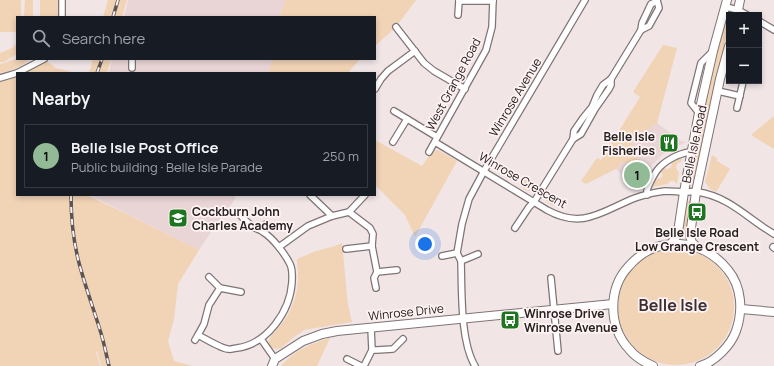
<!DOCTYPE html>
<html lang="en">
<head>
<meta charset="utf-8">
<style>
	:root { --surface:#171b24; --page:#20242c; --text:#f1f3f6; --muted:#9ea1a6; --line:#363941; --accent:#92ba96 }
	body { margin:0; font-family:Manrope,sans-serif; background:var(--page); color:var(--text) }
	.controls { position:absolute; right:12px; top:12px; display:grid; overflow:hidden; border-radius:0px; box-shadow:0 2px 6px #0003 }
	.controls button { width:36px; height:36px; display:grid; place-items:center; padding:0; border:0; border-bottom:1px solid var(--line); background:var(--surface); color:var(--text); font:20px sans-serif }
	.you { position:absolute; left:425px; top:244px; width:14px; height:14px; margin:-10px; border:3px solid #fff; border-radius:50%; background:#1a73e8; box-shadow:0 0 0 6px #1a73e833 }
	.badge { display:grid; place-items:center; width:26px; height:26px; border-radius:50%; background:var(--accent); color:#111; font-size:13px; font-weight:700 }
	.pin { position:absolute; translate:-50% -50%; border:2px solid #fff; box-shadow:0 1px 4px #0006 }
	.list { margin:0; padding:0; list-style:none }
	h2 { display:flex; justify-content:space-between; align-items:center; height:52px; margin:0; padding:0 16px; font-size:17px }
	h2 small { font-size:13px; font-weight:400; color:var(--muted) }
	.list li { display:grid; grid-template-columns:26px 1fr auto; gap:12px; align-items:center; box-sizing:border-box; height:64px; margin:0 8px 8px; padding:0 8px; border:1px solid var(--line); border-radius:0px }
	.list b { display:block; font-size:15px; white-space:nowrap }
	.list p { margin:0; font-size:13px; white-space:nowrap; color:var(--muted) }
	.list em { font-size:13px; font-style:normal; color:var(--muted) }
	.icon { flex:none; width:22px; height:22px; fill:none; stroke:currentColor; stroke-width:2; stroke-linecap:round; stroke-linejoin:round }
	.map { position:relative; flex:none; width:774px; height:366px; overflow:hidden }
	.search { position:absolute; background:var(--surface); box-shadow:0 2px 6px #0003; left:16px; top:16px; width:360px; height:44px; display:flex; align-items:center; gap:10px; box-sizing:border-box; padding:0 14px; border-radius:0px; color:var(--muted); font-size:15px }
	.panel { position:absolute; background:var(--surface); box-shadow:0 2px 6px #0003; left:16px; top:72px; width:360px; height:124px; border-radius:0px }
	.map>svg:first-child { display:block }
	.built { fill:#ead5d6 }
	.green { fill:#f1d3b6 }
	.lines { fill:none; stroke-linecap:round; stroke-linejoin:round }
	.street-casing { stroke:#7f7475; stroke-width:8 }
	.secondary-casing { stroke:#7f7475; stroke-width:10 }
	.street { stroke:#fff; stroke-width:5.5 }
	.secondary { stroke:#fff; stroke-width:8 }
	.rail-casing { stroke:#5b5556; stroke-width:3.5 }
	.rail { stroke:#fff2f3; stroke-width:2; stroke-dasharray:6; stroke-linecap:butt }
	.labels { text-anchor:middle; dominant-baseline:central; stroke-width:3.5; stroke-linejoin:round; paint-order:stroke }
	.street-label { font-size:12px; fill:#252121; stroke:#fff2f3 }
	.poi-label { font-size:12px; font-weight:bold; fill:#252121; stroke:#fff2f3; text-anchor:start }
	.district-label { font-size:16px; font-weight:bold; fill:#3a3031; stroke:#fff2f3 }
</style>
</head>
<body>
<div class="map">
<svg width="774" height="366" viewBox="0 0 774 366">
	<rect width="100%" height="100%" fill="#f1e5e6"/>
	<g class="built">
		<path d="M128 0H285L280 17H124Z"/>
		<path d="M112 59H272L269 73H109Z"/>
		<path d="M657 123 681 141 686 142 663 154 650 167 629 153 633 141Z"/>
		<path d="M622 162 648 171 637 191 632 184 616 169Z"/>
		<path d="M90 195H236L233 202 217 223 199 250Z"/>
	</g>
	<g class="green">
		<path d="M0 0H21V17H17V32H0Z"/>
		<path d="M25 0H33V17H24Z"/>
		<rect x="40" y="0" width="19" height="17"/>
		<path d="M108 0H127L122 17H103Z"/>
		<path d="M285 0H416L396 27 375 46V17H280Z"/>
		<path d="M726 19H729V27L716 78 695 181 689 179 710 77Z"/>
		<path d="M17 43V54L4 62H0V53L12 48Z"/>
		<path d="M663 45 677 48 657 123 633 141 629 153 650 167 648 171 622 162 616 169 586 184 581 181 597 158 601 160 640 97 633 92Z"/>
		<path d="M17 58V59H30C22 67 11 71 0 73V64L4 63Z"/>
		<path d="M44 59 56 68 76 73H17Z"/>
		<path d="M93 59H111L107 73H89Z"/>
		<path d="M272 59H360L348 73H269Z"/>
		<path d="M17 73V195H87L127 214 199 250 178 284 174 319 168 341 174 361 193 366H101L97 351 96 352 100 366H0V78Z"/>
		<path d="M774 116V149L751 135Z"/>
		<path d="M375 140 422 166 431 153 435 150H438L457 161 415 237 405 215 375 185Z"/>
		<path d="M712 155 717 158V161L730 169 716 192 710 189 705 182Z"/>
		<path d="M682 158 681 162 678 163 676 166 677 170 679 172 677 184 674 181C671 180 669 181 668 184L652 187 656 179C661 179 664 177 661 172L665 168 667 169 670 168 672 165V163L679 159Z"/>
		<path d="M527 177 539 185 534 191H528L521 187Z"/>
		<path d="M548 190 558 197 553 206C545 201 542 199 548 190Z"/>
		<path d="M687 201H688L691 202 687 235 685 236 682 235 681 234Z"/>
		<path d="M342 243 348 305 352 322 304 330 293 338 281 348 277 349 270 347 268 344C269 335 278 329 284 321 293 308 299 290 298 274 298 269 297 264 297 259L316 251 335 246Z"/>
		<circle cx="676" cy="307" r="58"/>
		<path d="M330 338 317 366H281C293 351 312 343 330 338Z"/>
	</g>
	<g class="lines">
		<defs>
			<g id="street">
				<path d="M459 0V1H493"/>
				<path d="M726 7 738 10 747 15"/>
				<path d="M458 15 459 1"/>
				<path d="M62 17V0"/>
				<path d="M759 21 774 30"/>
				<path d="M396 27 424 63 434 71 465 89"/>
				<path d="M641 30 649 26 659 8 657 0"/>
				<path d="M132 68V59"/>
				<path d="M17 73 44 59"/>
				<path d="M0 78 17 73"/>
				<path d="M375 89 381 79 388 71 415 51"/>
				<path d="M718 91 740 96"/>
				<path d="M737 108 743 82"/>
				<path d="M394 111 437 137"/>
				<path d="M699 113 691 103 701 63 712 52"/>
				<path d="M573 139 581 134 595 109 609 89 611 85V79"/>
				<path d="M393 142 407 119"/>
				<path d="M435 142 547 210C583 230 602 211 635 198 644 195 655 192 665 191 672 191 679 192 686 192 690 192 694 191 698 192 730 197 748 219 774 234"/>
				<path d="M429 152 486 50 492 27 493 0"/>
				<path d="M310 195 332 216"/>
				<path d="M647 195C646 190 648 187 650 183 656 169 662 163 676 156 681 154 686 152 691 152"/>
				<path d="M349 212 370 228 373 234 372 246 377 272 374 278 376 288"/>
				<path d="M241 216C245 220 250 225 255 228 257 229 261 230 263 232 273 238 285 254 290 264 293 270 292 277 292 282 290 312 267 344 237 348 234 348 231 350 228 349 222 349 204 338 198 335L204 324 209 305 220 288 241 292"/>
				<path d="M515 228 529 207 534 202 542 189 573 139 574 131 583 118 592 107 597 95 603 85 611 79 641 30 642 23 651 4 657 1"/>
				<path d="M263 231 266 224"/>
				<path d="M279 247 308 226 332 216 349 212 365 195"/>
				<path d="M773 247 774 248"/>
				<path d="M346 249 372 246"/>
				<path d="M442 256 457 253"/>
				<path d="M461 261 478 254"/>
				<path d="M377 272 397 270"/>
				<path d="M209 277 220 288"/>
				<path d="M551 278 558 351"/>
				<path d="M261 339 275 359"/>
				<path d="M195 340 198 335"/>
				<path d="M372 350H377L393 349 403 339"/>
				<path d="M347 359 361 366"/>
				<path d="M364 366 372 350 371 328"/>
				<path d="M475 366C460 341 462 290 461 261L457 253 462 224 469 199 484 171 585 0"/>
			</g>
			<g id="secondary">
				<path d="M737 15 740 0"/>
				<path d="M671 244 676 237 678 232 684 192 699 113 713 51 727 0"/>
				<path d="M696 246 692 243 690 235 696 192 720 79 729 46"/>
				<path d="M741 309 774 312"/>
				<path d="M272 366 275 359 303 341 322 334 337 331 613 304"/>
				<path d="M653 366C644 362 635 357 629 349 608 326 608 288 629 266 657 234 703 238 728 270 742 287 743 311 736 331 731 345 715 362 700 366"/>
			</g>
		</defs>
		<use href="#street" class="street-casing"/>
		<use href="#secondary" class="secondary-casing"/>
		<use href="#street" class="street"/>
		<use href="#secondary" class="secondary"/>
		<defs>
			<g id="rail">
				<path d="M113 17 118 0"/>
				<path d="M97 73 102 59"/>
				<path d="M71 195C71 217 73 238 78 259 84 283 93 307 100 330 104 342 106 354 109 366"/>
			</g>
		</defs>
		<use href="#rail" class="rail-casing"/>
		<use href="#rail" class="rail"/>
	</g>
	<defs>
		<symbol id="restaurant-square" viewBox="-11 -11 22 22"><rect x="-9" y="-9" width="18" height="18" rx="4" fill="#1e7520" stroke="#fff2f3"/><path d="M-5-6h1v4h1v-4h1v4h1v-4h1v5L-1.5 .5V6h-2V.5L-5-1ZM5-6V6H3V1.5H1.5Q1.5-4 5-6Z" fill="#fff"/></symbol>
		<symbol id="bus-square" viewBox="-11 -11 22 22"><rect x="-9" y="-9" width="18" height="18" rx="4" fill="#1e7520" stroke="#fff2f3"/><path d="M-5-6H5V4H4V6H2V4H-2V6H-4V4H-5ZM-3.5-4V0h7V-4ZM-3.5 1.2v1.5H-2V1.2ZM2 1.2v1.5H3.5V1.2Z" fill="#fff"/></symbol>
		<symbol id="school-square" viewBox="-11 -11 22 22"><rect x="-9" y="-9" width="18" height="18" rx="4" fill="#1e7520" stroke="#fff2f3"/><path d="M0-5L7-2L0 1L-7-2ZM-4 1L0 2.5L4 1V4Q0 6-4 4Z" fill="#fff"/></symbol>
	</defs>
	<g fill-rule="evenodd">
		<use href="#restaurant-square" x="658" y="132" width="22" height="22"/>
		<use href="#bus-square" x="686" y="201" width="22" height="22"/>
		<use href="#school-square" x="167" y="207" width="22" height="22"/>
		<use href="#bus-square" x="499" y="309" width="22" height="22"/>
	</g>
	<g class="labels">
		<g class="street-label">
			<text transform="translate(453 84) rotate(-62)">West Grange Road</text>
			<text transform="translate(515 97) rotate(-59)">Winrose Avenue</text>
			<text transform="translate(694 144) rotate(-78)">Belle Isle Road</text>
			<text transform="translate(523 180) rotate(30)">Winrose Crescent</text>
			<text transform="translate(406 312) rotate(-6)">Winrose Drive</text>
		</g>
		<g class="poi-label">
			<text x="655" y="136" text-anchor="end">Belle Isle<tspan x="655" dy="14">Fisheries</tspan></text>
			<text x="192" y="211">Cockburn John<tspan x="192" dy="14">Charles Academy</tspan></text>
			<text x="697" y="232" text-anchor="middle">Belle Isle Road<tspan x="697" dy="14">Low Grange Crescent</tspan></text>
			<text x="524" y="313">Winrose Drive<tspan x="524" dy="14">Winrose Avenue</tspan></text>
		</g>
		<g class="district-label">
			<text x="673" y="305">Belle Isle</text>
		</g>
	</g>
</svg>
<div class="controls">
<button>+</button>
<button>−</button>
</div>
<div class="you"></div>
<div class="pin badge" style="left:637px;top:175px">1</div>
<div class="search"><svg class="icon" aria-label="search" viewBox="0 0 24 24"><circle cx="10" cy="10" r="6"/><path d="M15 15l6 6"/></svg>Search here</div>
<section class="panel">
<h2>Nearby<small></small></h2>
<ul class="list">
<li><span class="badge">1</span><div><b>Belle Isle Post Office</b><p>Public building · Belle Isle Parade</p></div><em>250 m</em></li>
</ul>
</section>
</div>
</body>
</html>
